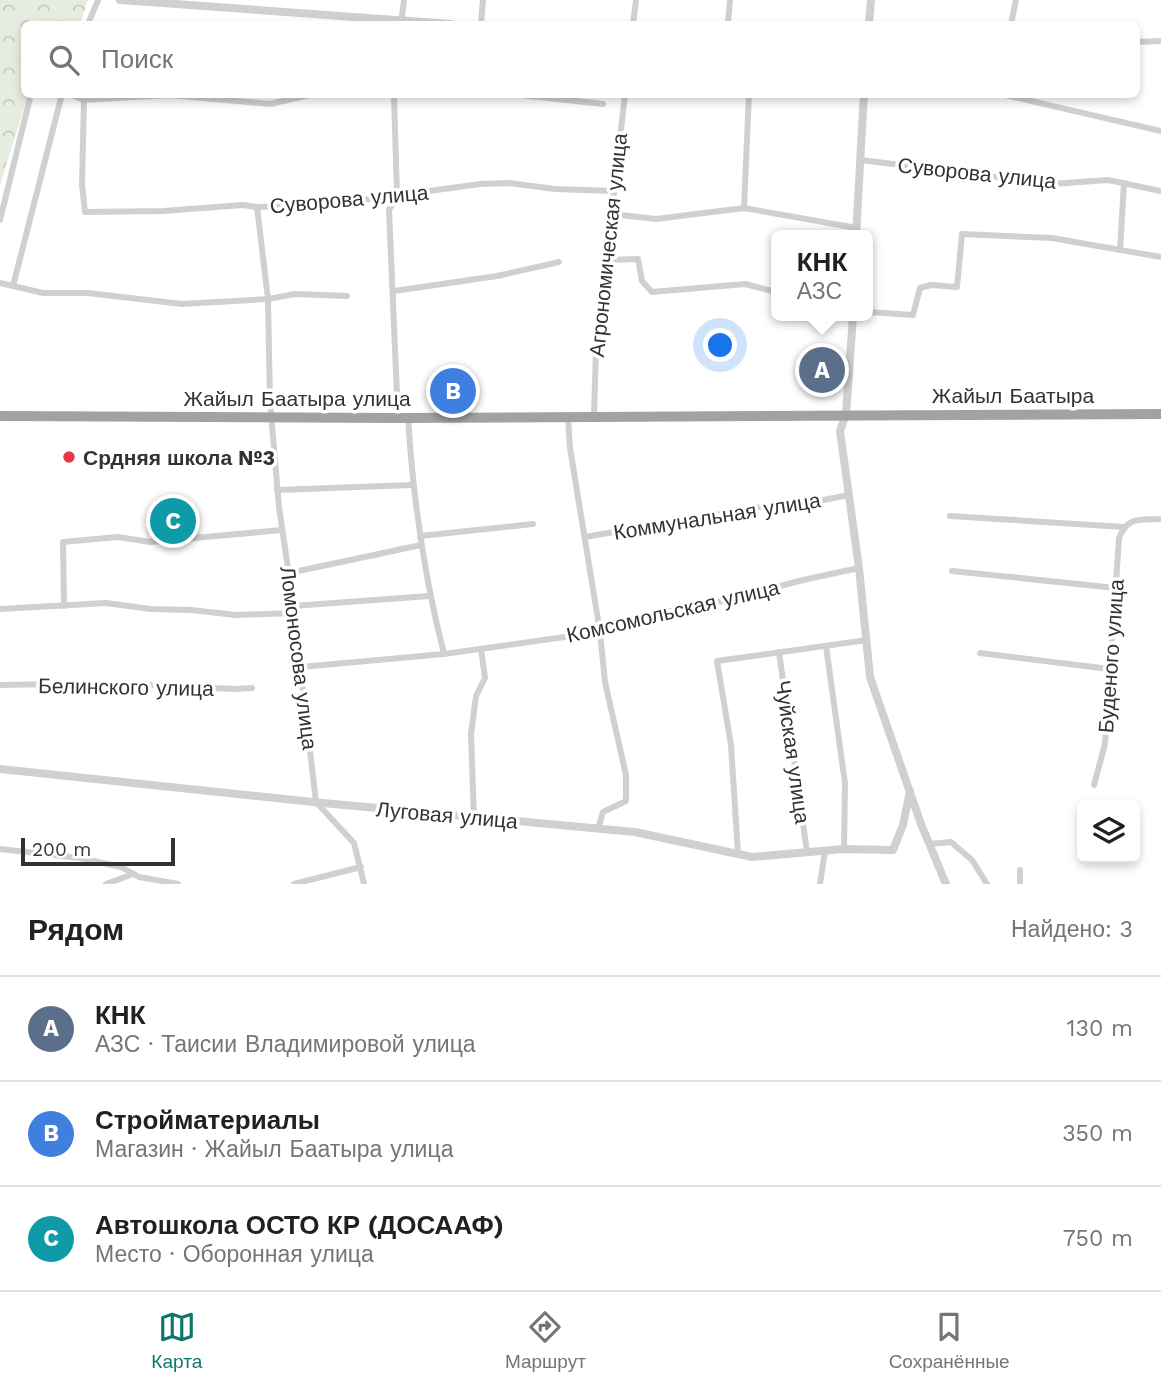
<!DOCTYPE html>
<html lang="ru">
<head>
<meta charset="utf-8">
<style>
	:root { --surface:#fff; --page:#f2f2f2; --text:#202124; --muted:#757577; --line:#e0e0e0; --accent:#0f766e }
	body { margin:0; font-family:"Work Sans",sans-serif; background:var(--page); color:var(--text) }
	.controls { position:absolute; right:21px; bottom:21px; display:grid; overflow:hidden; border-radius:10px; box-shadow:0 4px 10px #0003 }
	.controls button { width:63px; height:63px; display:grid; place-items:center; padding:0; border:0; border-bottom:2px solid var(--line); background:var(--surface); color:var(--text); font:35px sans-serif }
	.scale { position:absolute; left:21px; bottom:18px; width:154px; box-sizing:border-box; padding-left:7px; border:4px solid #333; border-top:0; font-size:19px; line-height:24px; white-space:nowrap; color:#333; -webkit-text-stroke:5px #fff; paint-order:stroke }
	.you { position:absolute; left:721px; top:346px; width:24px; height:24px; margin:-18px; border:5px solid #fff; border-radius:50%; background:#1a73e8; box-shadow:0 0 0 10px #1a73e833 }
	.badge { display:grid; place-items:center; width:46px; height:46px; border-radius:50%; background:var(--accent); color:#fff; font-size:23px; font-weight:700 }
	.pin { position:absolute; translate:-50% -50%; border:4px solid #fff; box-shadow:0 2px 7px #0006 }
	.popup { position:absolute; left:771px; top:230px; width:102px; height:91px; box-sizing:border-box; display:grid; place-content:center; border-radius:10px; background:var(--surface); filter:drop-shadow(0 2px 5px #0005); font-size:23px; white-space:nowrap; color:var(--muted) }
	.popup b { font-size:26px; color:var(--text) }
	.popup::after { content:''; position:absolute; left:50%; top:100%; margin-left:-14px; border:14px solid transparent; border-top-color:var(--surface) }
	.list { margin:0; padding:0; list-style:none }
	h2 { display:flex; justify-content:space-between; align-items:center; height:91px; margin:0; padding:0 28px; font-size:30px }
	h2 small { font-size:23px; font-weight:400; color:var(--muted) }
	.list li { display:grid; grid-template-columns:46px 1fr auto; gap:21px; align-items:center; box-sizing:border-box; height:105px; padding:0 28px; border-top:2px solid var(--line) }
	.list b { display:block; font-size:26px; white-space:nowrap }
	.list p { margin:0; font-size:23px; white-space:nowrap; color:var(--muted) }
	.list em { font-size:23px; font-style:normal; color:var(--muted) }
	.icon { flex:none; width:38px; height:38px; fill:none; stroke:currentColor; stroke-width:2; stroke-linecap:round; stroke-linejoin:round }
	.map { position:relative; flex:none; width:1161px; height:884px; overflow:hidden }
	.search { position:absolute; background:var(--surface); box-shadow:0 4px 10px #0003; left:21px; right:21px; top:21px; height:77px; display:flex; align-items:center; gap:18px; box-sizing:border-box; padding:0 24px; border-radius:10px; color:var(--muted); font-size:26px }
	.sheet { height:406px; background:var(--surface) }
	nav { display:flex; justify-content:space-around; align-items:center; box-sizing:border-box; height:98px; border-top:2px solid var(--line); background:var(--surface); font-size:19px; color:var(--muted) }
	nav a { display:grid; justify-items:center; gap:4px }
	nav .on { color:var(--accent) }
	.map>svg:first-child { display:block }
	.park { fill:url(#park-crowns) }
	.lines { fill:none; stroke-linecap:round; stroke-linejoin:round }
	.minor { stroke:#d0d0d0; stroke-width:6 }
	.tertiary { stroke:#d0d0d0; stroke-width:8 }
	.trunk { stroke:#a2a2a2; stroke-width:10 }
	.poi-dot { fill:#e63946; stroke:#fff; stroke-width:2.5 }
	.labels { text-anchor:middle; dominant-baseline:central; stroke-width:7; stroke-linejoin:round; paint-order:stroke }
	.street-label { font-size:21px; fill:#333; stroke:#fff }
	.poi-label { font-size:21px; font-weight:bold; fill:#333; stroke:#fff; text-anchor:start }
</style>
</head>
<body>
<div class="map">
<svg width="1161" height="884" viewBox="0 0 1161 884">
	<defs>
		<pattern id="park-crowns" width="20" height="18" patternUnits="userSpaceOnUse" patternTransform="scale(1.75)"><rect width="20" height="18" fill="#e6ecdf"/><path d="M2 6a3 3 0 1 1 6 0M12 15a3 3 0 1 1 6 0" fill="none" stroke="#c6cbc0"/></pattern>
	</defs>
	<rect width="100%" height="100%" fill="#fff"/>
	<path class="park" d="M0 0H88L80 24H24V94L28 95 0 185Z"/>
	<g class="lines">
		<g class="minor">
			<path d="M88 24 98 0"/>
			<path d="M401 24 404 0"/>
			<path d="M481 24 483 0"/>
			<path d="M633 24 636 0"/>
			<path d="M728 24 730 0"/>
			<path d="M1011 24 1016 0"/>
			<path d="M1136 42 1161 41"/>
			<path d="M69 94 84 100 169 95 270 104 314 94"/>
			<path d="M394 94 397 196 389 210 398 418"/>
			<path d="M511 94 603 104"/>
			<path d="M1001 94 1161 131"/>
			<path d="M84 100 82 184 85 212 163 211 243 205 257 207 327 205 480 184 509 183 555 189 614 191"/>
			<path d="M861 160 1052 184 1108 180 1161 191"/>
			<path d="M257 207 268 299 270 402 279 507 292 596 316 802 354 843 364 884"/>
			<path d="M744 208 749 94"/>
			<path d="M611 214 656 219 744 208 857 228"/>
			<path d="M0 220 31 94"/>
			<path d="M1120 250 1124 183"/>
			<path d="M607 260 638 259 642 281 652 292 745 284 776 292"/>
			<path d="M0 283 43 293H88L182 304 268 299 295 294 347 296"/>
			<path d="M13 286 62 94"/>
			<path d="M394 291 497 276 559 262"/>
			<path d="M868 312 913 315 920 288 931 285 957 287 962 234 1052 238 1161 257"/>
			<path d="M594 415 596 349 625 94"/>
			<path d="M408 417C413 498 424 576 444 654"/>
			<path d="M568 417 570 448 600 632 605 682 626 775V801L603 812 598 829"/>
			<path d="M277 490 412 485"/>
			<path d="M950 516 1124 527"/>
			<path d="M420 536 533 524"/>
			<path d="M585 537 765 506 818 501 849 495"/>
			<path d="M952 571 1116 588"/>
			<path d="M289 573 421 545"/>
			<path d="M64 606 63 542 118 537 150 542 282 530"/>
			<path d="M293 606 429 596"/>
			<path d="M0 609 106 603 151 609 191 610 236 615 294 613"/>
			<path d="M826 646 845 783 844 849"/>
			<path d="M779 652 807 852"/>
			<path d="M980 653 1110 669"/>
			<path d="M301 667 444 654 600 632 605 624 728 600 803 580 859 568"/>
			<path d="M0 685 116 683 234 689 252 688"/>
			<path d="M1094 785 1105 744 1119 538C1128 516 1139 520 1161 519"/>
			<path d="M474 817 471 734 476 696 485 678 481 649"/>
			<path d="M929 844 951 842 972 860 987 884"/>
			<path d="M0 849 80 858 121 867 139 877 178 884"/>
			<path d="M738 854 731 745 717 661 867 640"/>
			<path d="M106 884 133 874"/>
			<path d="M294 884 361 867"/>
			<path d="M820 884 825 851"/>
			<path d="M1020 884V870"/>
		</g>
		<g class="tertiary">
			<path d="M120 0 451 24"/>
			<path d="M869 24 871 0"/>
			<path d="M856 235 864 94"/>
			<path d="M853 316 846 414 840 431 859 568 870 677 921 824 946 884"/>
			<path d="M0 769 323 803 635 832 752 857 844 849 893 850 903 825 910 791"/>
		</g>
		<path class="trunk" d="M0 416 398 418 1161 414"/>
	</g>
	<circle class="poi-dot" cx="69" cy="457" r="7"/>
	<g class="labels">
		<g class="street-label">
			<text transform="translate(977 173) rotate(6)">Суворова улица</text>
			<text transform="translate(349 199) rotate(-5)">Суворова улица</text>
			<text transform="translate(608 245) rotate(-84)">Агрономическая улица</text>
			<text x="1013" y="395">Жайыл Баатыра</text>
			<text x="297" y="398">Жайыл Баатыра улица</text>
			<text transform="translate(717 516) rotate(-9)">Коммунальная улица</text>
			<text transform="translate(673 611) rotate(-13)">Комсомольская улица</text>
			<text transform="translate(1111 656) rotate(-86)">Буденого улица</text>
			<text transform="translate(299 658) rotate(83)">Ломоносова улица</text>
			<text transform="translate(126 687) rotate(1)">Белинского улица</text>
			<text transform="translate(793 752) rotate(82)">Чуйская улица</text>
			<text transform="translate(447 815) rotate(5)">Луговая улица</text>
		</g>
		<g class="poi-label">
			<text x="83" y="457">Срдняя школа №3</text>
		</g>
	</g>
</svg>
<div class="controls">
<button><svg class="icon" aria-label="layers" viewBox="0 0 24 24"><path d="M12 4l9 5-9 5-9-5zM3 14l9 5 9-5"/></svg></button>
</div>
<div class="scale">200 m</div>
<div class="you"></div>
<div class="pin badge" style="left:822px;top:370px;background:#5c6f8a">A</div>
<div class="popup"><b>КНК</b>АЗС</div>
<div class="pin badge" style="left:453px;top:391px;background:#3f7fe0">B</div>
<div class="pin badge" style="left:173px;top:521px;background:#0f9aa8">C</div>
<div class="search"><svg class="icon" aria-label="search" viewBox="0 0 24 24"><circle cx="10" cy="10" r="6"/><path d="M15 15l6 6"/></svg>Поиск</div>
</div>
<section class="sheet">
<h2>Рядом<small>Найдено: 3</small></h2>
<ul class="list">
<li><span class="badge" style="background:#5c6f8a">A</span><div><b>КНК</b><p>АЗС · Таисии Владимировой улица</p></div><em>130 m</em></li>
<li><span class="badge" style="background:#3f7fe0">B</span><div><b>Стройматериалы</b><p>Магазин · Жайыл Баатыра улица</p></div><em>350 m</em></li>
<li><span class="badge" style="background:#0f9aa8">C</span><div><b>Автошкола ОСТО КР (ДОСААФ)</b><p>Место · Оборонная улица</p></div><em>750 m</em></li>
</ul>
</section>
<nav>
<a class="on"><svg class="icon" aria-label="map" viewBox="0 0 24 24"><path d="M3 6l6-2 6 2 6-2v14l-6 2-6-2-6 2zM9 4v14M15 6v14"/></svg>Карта</a>
<a><svg class="icon" aria-label="directions" viewBox="0 0 24 24"><path d="M12 3l9 9-9 9-9-9zM9 14v-3h6M13 9l2 2-2 2"/></svg>Маршрут</a>
<a><svg class="icon" aria-label="saved" viewBox="0 0 24 24"><path d="M7 4h10v16l-5-4-5 4z"/></svg>Сохранённые</a>
</nav>
</body>
</html>
